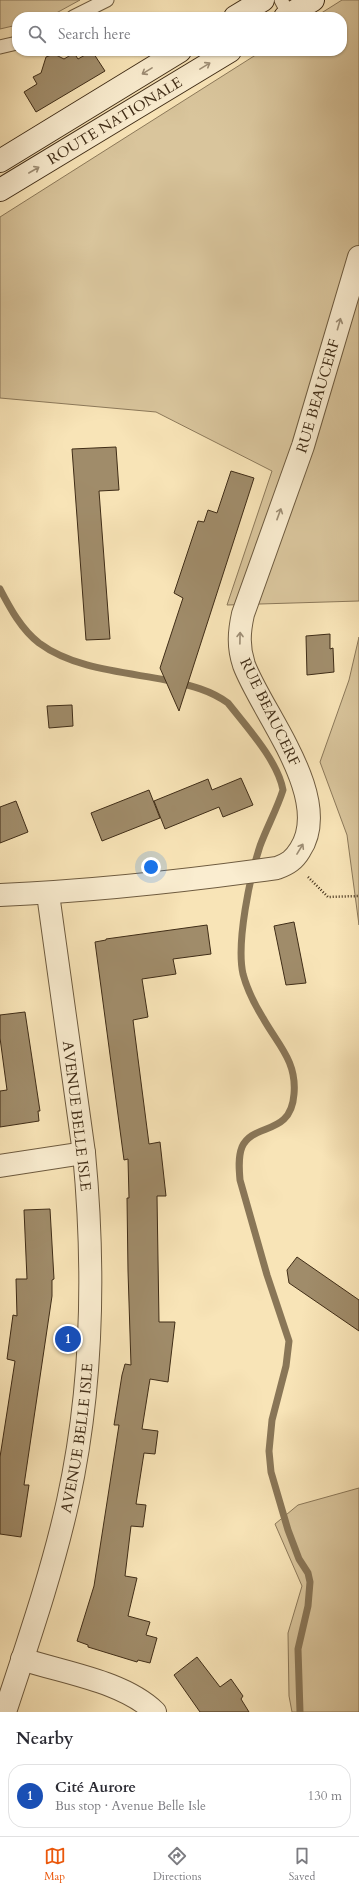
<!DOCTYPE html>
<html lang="en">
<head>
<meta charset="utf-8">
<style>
	:root { --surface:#fff; --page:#f2f2f3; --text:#2b2b33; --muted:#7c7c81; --line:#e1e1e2; --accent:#ea580c }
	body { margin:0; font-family:Cardo,serif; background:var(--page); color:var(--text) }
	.you { position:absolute; left:151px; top:867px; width:14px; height:14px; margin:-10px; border:3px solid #fff; border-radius:50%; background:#1a73e8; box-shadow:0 0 0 6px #1a73e833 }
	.badge { display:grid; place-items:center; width:26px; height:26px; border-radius:50%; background:var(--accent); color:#fff; font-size:13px; font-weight:700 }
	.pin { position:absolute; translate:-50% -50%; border:2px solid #fff; box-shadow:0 1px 4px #0006 }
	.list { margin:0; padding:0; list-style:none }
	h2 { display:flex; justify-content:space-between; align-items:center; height:52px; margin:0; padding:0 16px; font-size:17px }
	h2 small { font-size:13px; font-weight:400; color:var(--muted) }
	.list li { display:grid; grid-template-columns:26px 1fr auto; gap:12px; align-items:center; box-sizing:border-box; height:64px; margin:0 8px 8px; padding:0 8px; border:1px solid var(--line); border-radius:16px }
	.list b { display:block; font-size:15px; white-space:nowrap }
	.list p { margin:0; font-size:13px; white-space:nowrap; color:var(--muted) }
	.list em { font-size:13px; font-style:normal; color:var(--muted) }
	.icon { flex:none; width:22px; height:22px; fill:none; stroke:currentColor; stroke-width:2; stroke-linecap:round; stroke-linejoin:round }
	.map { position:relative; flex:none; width:359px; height:1712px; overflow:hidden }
	.search { position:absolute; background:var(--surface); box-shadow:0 1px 3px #0004; left:12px; right:12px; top:12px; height:44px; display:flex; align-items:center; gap:10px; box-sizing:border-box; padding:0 14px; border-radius:16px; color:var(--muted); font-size:15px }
	.sheet { height:124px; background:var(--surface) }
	nav { display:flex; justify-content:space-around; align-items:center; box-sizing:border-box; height:56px; border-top:1px solid var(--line); background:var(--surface); font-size:11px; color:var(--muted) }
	nav a { display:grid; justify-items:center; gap:2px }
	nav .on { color:var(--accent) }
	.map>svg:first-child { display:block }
	.green { fill:#d9c59c; stroke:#8c795a }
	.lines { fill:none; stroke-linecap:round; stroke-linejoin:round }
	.stream { stroke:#897657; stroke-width:7 }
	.building { fill:#a08c6a; stroke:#402d17 }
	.lane-casing { stroke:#6e5b3f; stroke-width:15 }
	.street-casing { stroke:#6e5b3f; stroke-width:24 }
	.secondary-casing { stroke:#402d17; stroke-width:24 }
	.path { stroke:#402d17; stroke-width:2.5; stroke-dasharray:1 2; stroke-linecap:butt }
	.lane { stroke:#faedd0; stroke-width:13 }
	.street { stroke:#faedd0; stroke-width:22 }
	.secondary { stroke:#faedd0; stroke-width:22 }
	.oneway { stroke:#9d8d74 }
	.labels { text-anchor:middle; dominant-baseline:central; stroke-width:3.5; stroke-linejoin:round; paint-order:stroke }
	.street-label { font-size:15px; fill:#402d17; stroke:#faedd0 }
</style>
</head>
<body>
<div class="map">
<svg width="359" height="1712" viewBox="0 0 359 1712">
	<rect width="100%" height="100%" fill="#f8e4b7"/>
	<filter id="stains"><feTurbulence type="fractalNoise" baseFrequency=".005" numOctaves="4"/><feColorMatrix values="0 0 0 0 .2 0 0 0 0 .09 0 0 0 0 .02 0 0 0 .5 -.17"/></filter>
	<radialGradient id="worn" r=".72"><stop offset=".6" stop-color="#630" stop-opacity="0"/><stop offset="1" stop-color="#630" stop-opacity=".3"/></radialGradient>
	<g class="green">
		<path d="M0 0H80L49 17H17V25L0 29Z"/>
		<path d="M342 0H359V601L227 605 272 471 156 412 0 398V217L262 51H342V17H315Z"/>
		<path d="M359 637V925L347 835 320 762 349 680Z"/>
		<path d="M359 1488V1712H292L289 1696 288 1633 302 1586 275 1524 298 1505Z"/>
	</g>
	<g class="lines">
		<path class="stream" d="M0 589C10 608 21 629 39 643 74 669 124 672 166 680 188 685 209 689 228 703 246 726 278 761 283 790 277 809 267 827 260 846 250 876 236 943 243 974 247 989 255 1005 263 1018 278 1045 297 1061 294 1094 291 1137 253 1122 242 1147 238 1157 239 1169 240 1180L267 1275 289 1341 286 1366 272 1420 269 1451 271 1472 288 1530 299 1559 308 1573 310 1582 308 1606 298 1649 300 1712"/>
	</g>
	<g class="building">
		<path d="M92 51 105 71 36 112 24 92 37 84 33 77 41 73 46 57 54 54 64 59 74 53 78 59Z"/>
		<path d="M116 447 119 490 99 491 110 639 86 640 72 449Z"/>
		<path d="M231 471 254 478 179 711 160 668 183 598 174 593 198 521 204 522 208 510 217 513Z"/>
		<path d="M330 634V649L333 648 334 672 307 675 306 636Z"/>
		<path d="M72 705 73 726 49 728 47 706Z"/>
		<path d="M241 778 253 805 223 817 219 807 165 829 154 801 208 779 212 790Z"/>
		<path d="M149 790 160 818 102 841 91 813Z"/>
		<path d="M16 801 28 832 0 843V807Z"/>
		<path d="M294 922 306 983 286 985 274 926Z"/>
		<path d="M207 925 211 954 173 959 176 974 142 979 148 1017 133 1020 149 1144 160 1142 166 1196H157L159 1322H175L168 1382 150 1379 142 1429 158 1431 155 1454 144 1453 136 1504 146 1505 143 1527 131 1526 125 1576 137 1578 128 1616 150 1622 146 1635 157 1638 150 1663 138 1660 137 1662 88 1647V1645L77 1641 94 1586 119 1425H114L122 1375 125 1364 131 1365 128 1271 127 1198H129L128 1159 124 1160 95 942 106 940V939Z"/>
		<path d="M25 1012 40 1111H38L39 1121 0 1127V1091L7 1090 0 1038V1015Z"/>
		<path d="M50 1209 54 1279 52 1280V1296L24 1485H29L21 1537 0 1534V1457L15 1361 7 1359 13 1315 17 1316 16 1279H27L24 1210Z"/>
		<path d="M297 1257 359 1300V1331L289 1283 287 1270Z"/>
		<path d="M197 1657 220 1687 231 1679 243 1696 241 1699 249 1712H200L174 1675Z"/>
	</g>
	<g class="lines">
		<defs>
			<g id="lane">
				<path d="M281 0 289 15"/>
				<path d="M73 17 107 0"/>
				<path d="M0 47 17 43"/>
			</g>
			<g id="street">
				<path id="s1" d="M0 895C93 891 185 881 277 868 288 864 294 860 300 850 334 798 262 713 244 665 238 647 239 632 243 614L303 446 359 257"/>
				<path d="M0 1166 84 1153"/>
				<path d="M22 1659C64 1673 123 1681 155 1712"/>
				<path id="s2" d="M5 1712C28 1642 52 1573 68 1501 93 1387 95 1269 84 1153L48 894"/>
			</g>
			<g id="secondary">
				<path d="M235 17 263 0"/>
				<path d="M285 17 313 0"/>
				<path d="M0 161 180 51"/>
				<path id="s3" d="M0 190 230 51"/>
			</g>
		</defs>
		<use href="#lane" class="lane-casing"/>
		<use href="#street" class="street-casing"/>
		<use href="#secondary" class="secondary-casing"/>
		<path class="path" d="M308 877 328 897 359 896"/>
		<use href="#lane" class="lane"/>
		<use href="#street" class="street"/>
		<use href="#secondary" class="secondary"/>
	</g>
	<defs><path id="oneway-shaft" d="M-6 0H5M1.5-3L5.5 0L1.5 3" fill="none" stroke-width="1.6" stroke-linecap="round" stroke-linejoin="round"/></defs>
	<g class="oneway">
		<use href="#oneway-shaft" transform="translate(205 66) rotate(-31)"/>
		<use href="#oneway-shaft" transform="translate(147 71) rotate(148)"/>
		<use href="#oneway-shaft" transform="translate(34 170) rotate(-30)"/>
		<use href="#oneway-shaft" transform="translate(339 324) rotate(-74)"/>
		<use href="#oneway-shaft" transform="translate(279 514) rotate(-70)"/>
		<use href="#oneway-shaft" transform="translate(240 638) rotate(-89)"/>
		<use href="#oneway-shaft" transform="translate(300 849) rotate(-59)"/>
	</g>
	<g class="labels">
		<g class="street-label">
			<text stroke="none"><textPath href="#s3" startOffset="134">ROUTE NATIONALE</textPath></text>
			<text stroke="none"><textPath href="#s1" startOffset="792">RUE BEAUCERF</textPath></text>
			<text transform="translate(270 712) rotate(64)">RUE BEAUCERF</text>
			<text transform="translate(77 1116) rotate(83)">AVENUE BELLE ISLE</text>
			<text stroke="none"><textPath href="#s2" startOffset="284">AVENUE BELLE ISLE</textPath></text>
		</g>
	</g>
	<rect width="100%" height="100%" filter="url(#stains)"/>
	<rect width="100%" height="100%" fill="url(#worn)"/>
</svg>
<div class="you"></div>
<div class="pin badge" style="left:68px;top:1339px;background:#1a4fb4">1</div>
<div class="search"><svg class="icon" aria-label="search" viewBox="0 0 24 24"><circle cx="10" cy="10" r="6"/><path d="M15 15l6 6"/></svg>Search here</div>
</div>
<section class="sheet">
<h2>Nearby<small></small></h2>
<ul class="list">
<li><span class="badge" style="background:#1a4fb4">1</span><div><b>Cité Aurore</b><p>Bus stop · Avenue Belle Isle</p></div><em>130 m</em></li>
</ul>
</section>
<nav>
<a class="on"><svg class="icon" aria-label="map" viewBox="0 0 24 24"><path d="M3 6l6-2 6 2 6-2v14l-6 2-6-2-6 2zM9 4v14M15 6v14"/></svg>Map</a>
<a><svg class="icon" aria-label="directions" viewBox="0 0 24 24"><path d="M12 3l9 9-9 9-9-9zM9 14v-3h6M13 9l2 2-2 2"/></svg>Directions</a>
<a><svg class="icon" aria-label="saved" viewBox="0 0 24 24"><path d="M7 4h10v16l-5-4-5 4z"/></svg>Saved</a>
</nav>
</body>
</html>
